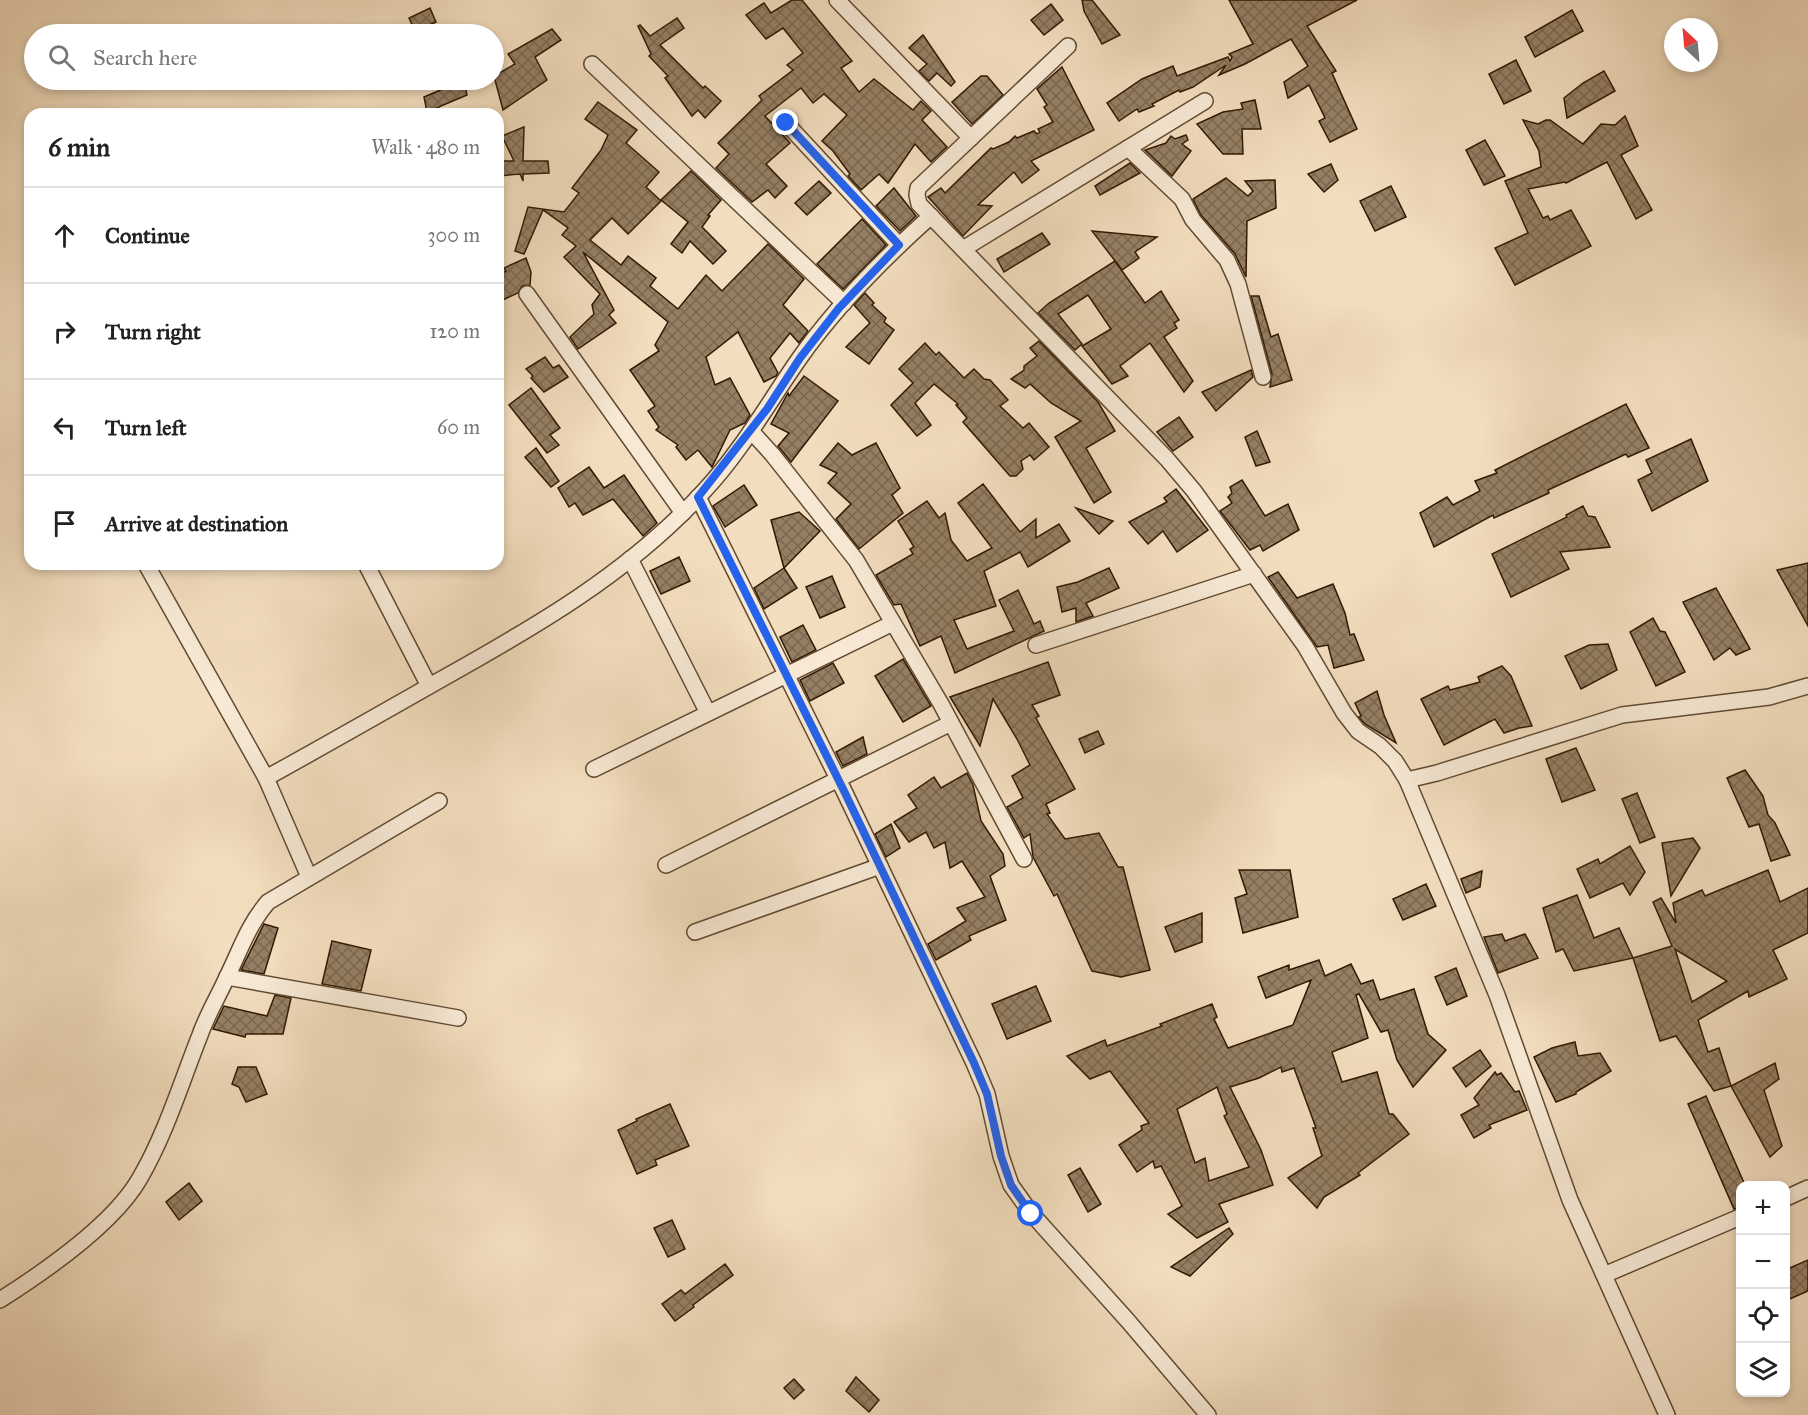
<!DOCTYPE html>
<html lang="en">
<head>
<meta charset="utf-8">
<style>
	:root { --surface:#fff; --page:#f6f6f6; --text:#222; --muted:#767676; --line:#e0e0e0 }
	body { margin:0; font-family:"IM FELL Great Primer",serif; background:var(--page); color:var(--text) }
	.controls { position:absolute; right:18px; bottom:18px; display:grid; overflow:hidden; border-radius:12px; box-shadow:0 3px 9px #0003 }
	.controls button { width:54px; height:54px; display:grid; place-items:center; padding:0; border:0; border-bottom:2px solid var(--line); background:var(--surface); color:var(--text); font:30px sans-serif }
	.compass { position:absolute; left:1664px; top:18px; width:54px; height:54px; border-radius:50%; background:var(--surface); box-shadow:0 3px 9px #0003; rotate:334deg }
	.stop { position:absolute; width:18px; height:18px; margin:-14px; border:4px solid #2563eb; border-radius:50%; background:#fff }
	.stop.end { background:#2563eb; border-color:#fff; box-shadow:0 2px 6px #0008 }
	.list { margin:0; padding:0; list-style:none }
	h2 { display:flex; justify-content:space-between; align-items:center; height:78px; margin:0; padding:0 24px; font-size:26px }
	h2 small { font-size:20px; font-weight:400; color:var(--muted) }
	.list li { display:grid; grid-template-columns:39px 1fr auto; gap:18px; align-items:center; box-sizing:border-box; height:96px; padding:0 24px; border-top:2px solid var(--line) }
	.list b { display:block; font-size:22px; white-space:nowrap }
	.list em { font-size:20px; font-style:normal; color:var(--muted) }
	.icon { flex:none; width:33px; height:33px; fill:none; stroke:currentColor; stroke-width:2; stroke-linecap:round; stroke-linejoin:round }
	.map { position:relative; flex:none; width:1808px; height:1415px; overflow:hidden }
	.search { position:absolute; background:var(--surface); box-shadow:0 3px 9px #0003; left:24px; top:24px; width:480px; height:66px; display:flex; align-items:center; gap:15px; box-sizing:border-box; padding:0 21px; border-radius:33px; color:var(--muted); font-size:22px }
	.panel { position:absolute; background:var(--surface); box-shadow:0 3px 9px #0003; left:24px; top:108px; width:480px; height:462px; border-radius:18px }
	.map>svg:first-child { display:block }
	.building { fill:url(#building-cross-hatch); stroke:#311902; stroke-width:1.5; fill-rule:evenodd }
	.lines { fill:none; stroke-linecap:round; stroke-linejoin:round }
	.street-casing { stroke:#614a31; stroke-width:18 }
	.street { stroke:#f7e9d5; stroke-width:15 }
	.route { stroke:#2563eb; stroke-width:8 }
</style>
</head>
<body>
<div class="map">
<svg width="1808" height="1415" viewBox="0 0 1808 1415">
	<defs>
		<pattern id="building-cross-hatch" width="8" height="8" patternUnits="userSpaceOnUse" patternTransform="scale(1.5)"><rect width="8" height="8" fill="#957f64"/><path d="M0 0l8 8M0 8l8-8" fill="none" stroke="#7a6750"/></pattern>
	</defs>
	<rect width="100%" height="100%" fill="#f2ddbe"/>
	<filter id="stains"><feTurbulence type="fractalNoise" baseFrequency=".00333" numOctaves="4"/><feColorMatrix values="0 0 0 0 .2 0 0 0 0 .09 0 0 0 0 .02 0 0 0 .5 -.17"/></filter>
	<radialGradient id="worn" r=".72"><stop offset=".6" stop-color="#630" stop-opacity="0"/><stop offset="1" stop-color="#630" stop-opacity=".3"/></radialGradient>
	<g class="building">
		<path d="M792 0H802L852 61 841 68 859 92 874 79 913 110 921 101 931 111 922 120 947 147 931 162 915 144 888 183 879 174 861 190 848 176 850 174 833 151 822 141 847 115 824 94 813 103 801 88 765 116 790 143 766 164 787 186 775 198 768 190 752 202 716 168 729 154 718 143 762 100 759 96 793 70 787 65 803 53 783 28 766 39 746 15 764 3 771 13Z"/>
		<path d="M1082 0H1092L1120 35 1102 44 1084 11Z"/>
		<path d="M1229 0H1357L1307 26 1336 71 1332 73 1357 129 1330 142 1319 121 1325 118 1309 85 1288 98 1284 82 1308 66 1291 39 1245 64 1219 75 1226 65 1193 87 1180 92 1179 90 1152 104 1154 106 1139 112 1137 109 1119 121 1107 103 1142 79 1173 66 1177 76 1228 57 1230 61 1232 57 1229 54 1253 44Z"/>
		<path d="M1051 4 1063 20 1044 35 1031 20Z"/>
		<path d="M430 8 436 22 415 31 409 18Z"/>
		<path d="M1572 10 1583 31 1535 57 1525 37Z"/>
		<path d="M677 18 684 28 660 45 703 88 705 86 721 101 705 118 698 110 692 116 665 78 668 76 649 56 651 54 638 26 640 25 650 36Z"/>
		<path d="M552 29 561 40 535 57 547 80 503 110 494 76 515 64 508 54Z"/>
		<path d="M923 35 955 82 951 86 937 73 929 81 919 71 927 64 909 48Z"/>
		<path d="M1516 60 1531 91 1504 104 1489 74Z"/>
		<path d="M1062 67 1094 130 1031 161 1039 170 1022 183 1014 172 978 205 992 206 963 236 928 197 941 188 945 193 991 148 993 149 1009 142 1015 136 1017 138 1034 131 1037 134 1040 132 1038 129 1053 122 1044 107 1047 105 1037 89Z"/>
		<path d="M1604 71 1615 91 1567 118 1564 98 1583 83Z"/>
		<path d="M981 76H987L1003 95 972 124 952 102Z"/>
		<path d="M464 80 467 95 427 112 424 97Z"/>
		<path d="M1255 100 1261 129H1242L1243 154H1223L1197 124 1223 112 1243 109 1241 103Z"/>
		<path d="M598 102 637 130 626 143 659 172 646 187 661 201 628 234 612 218 590 240 621 265 628 256 656 278 650 286 678 309 706 275 722 291 768 244 804 279 783 305 808 331 799 343 790 333 770 358 778 373 776 376 764 382 738 332 706 357 715 385 730 378 750 415 745 423 730 430 712 467 698 450 686 460 676 447 678 445 656 430 659 427 648 411 655 406 630 370 659 351 655 345 668 322 583 252 614 310 609 315 616 323 578 349 570 337 594 314 592 305 600 294 564 257 576 246 562 235 568 228 543 210 524 254 515 251 528 207 564 212 579 193 572 188 601 150 608 135 585 119Z"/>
		<path d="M1625 116 1638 146 1621 155 1652 210 1636 219 1607 162 1566 183 1565 182 1528 189 1543 218 1548 216 1550 220 1571 210 1591 246 1515 285 1495 248 1528 233 1505 181 1541 167 1539 151 1523 120 1538 124 1546 120H1550L1583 144 1601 124 1615 125Z"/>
		<path d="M524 127 523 161H548L549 173 523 174V181L520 174 498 176V161H514L502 136Z"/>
		<path d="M1186 135 1188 140 1182 144 1191 151 1172 176 1145 150 1166 143 1171 136 1175 139Z"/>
		<path d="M1485 140 1505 176 1484 185 1466 150Z"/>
		<path d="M1130 163 1140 173 1100 195 1095 186Z"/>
		<path d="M1331 164 1338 180 1324 192 1308 174Z"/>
		<path d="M691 171 721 200 708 215 710 216 702 227 726 251 713 264 690 241 682 253 671 244 688 222 661 200Z"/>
		<path d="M1226 178 1248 196 1253 191 1245 181 1275 180 1276 208 1247 221 1246 277 1235 254 1201 215 1193 199Z"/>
		<path d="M819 181 831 193 807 215 795 203Z"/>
		<path d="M1391 186 1406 217 1375 231 1360 201Z"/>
		<path d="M894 188 916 216 900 231 876 206Z"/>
		<path d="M862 219 886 245 843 289 817 264Z"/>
		<path d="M1092 231 1157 237 1135 252 1139 258 1122 270Z"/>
		<path d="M1042 233 1050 244 1004 272 997 259Z"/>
		<path d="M526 258 531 272 530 285 522 286 518 293 498 302V276L506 271 504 268Z"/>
		<path d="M1115 261 1145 303 1161 291 1179 320 1174 323 1177 328 1164 337 1193 381 1184 392 1150 343 1120 366 1128 376 1112 384 1082 346 1111 329 1088 295 1058 314 1082 344 1075 350 1038 313 1049 303Z"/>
		<path d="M865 293 874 303 872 305 886 318 884 322 894 330 869 364 846 347 870 323 854 305Z"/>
		<path d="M1251 296H1259L1271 337 1278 334 1292 380 1270 387 1272 374Z"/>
		<path d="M1039 341 1098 402 1115 431 1086 448 1111 492 1094 503 1055 437 1081 421 1051 403 1030 384 1025 388 1011 379 1024 370V366L1037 356 1030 348Z"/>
		<path d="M925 343 936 355 939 352 964 378 974 369 984 379 990 380 1008 400 1000 406 1023 428 1029 423 1049 447 1034 460 1030 455 1021 461 1023 469 1016 476H1010L963 422 967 418 956 405 958 404 934 384 915 403 931 425 917 436 891 405 913 383 899 369Z"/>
		<path d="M545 357 553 368 559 365 568 377 544 392 531 378 533 376 526 369Z"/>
		<path d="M1251 370 1253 377 1216 411 1202 392Z"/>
		<path d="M804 376 838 401 791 462 778 446 789 433 771 424 788 393 789 396Z"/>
		<path d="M531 388 560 428 550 435 559 445 547 453 509 405Z"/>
		<path d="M1626 404 1649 448 1628 457 1626 454 1548 490 1549 493 1494 518 1493 515 1434 547 1420 513 1447 497 1453 505 1480 491 1475 481 1497 473 1495 470Z"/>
		<path d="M1179 417 1193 437 1173 451 1157 432Z"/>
		<path d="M1257 431 1270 462 1256 466 1245 437Z"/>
		<path d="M1691 439 1708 481 1652 511 1638 480 1652 473 1646 460Z"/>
		<path d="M838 443 852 455 876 443 900 488 892 495 903 513 859 549 836 519 851 504 828 483 837 473 820 465Z"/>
		<path d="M536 448 559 481 551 487 525 457Z"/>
		<path d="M589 467 604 488 624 475 657 523 643 536 613 499 583 515 575 503 569 507 558 488Z"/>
		<path d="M1242 480 1265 516 1288 504 1299 530 1263 551 1260 545 1250 550 1220 511 1232 503 1228 497 1232 493 1230 487Z"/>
		<path d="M983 484 1020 532 1036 519V538L1059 524 1070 541 1028 567 1020 552 984 571 996 606 954 620 967 649 1014 631 999 600 1018 590 1034 624 1040 621 1044 631 955 673 941 636 920 646 901 604 894 605 876 575 913 554 910 549 914 547 898 521 927 501 939 518 945 513 951 540 967 561 992 548 958 503Z"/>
		<path d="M744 485 757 505 725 527 713 506Z"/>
		<path d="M1176 489 1208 530 1177 552 1163 531 1148 544 1129 522 1167 502 1164 498Z"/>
		<path d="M1583 506 1588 516 1595 517 1610 547 1560 552 1569 569 1511 597 1492 554 1567 517 1566 515Z"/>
		<path d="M1076 508 1113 521 1099 534Z"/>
		<path d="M799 512 820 531 784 568 771 520Z"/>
		<path d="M679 557 690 581 661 594 650 571Z"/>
		<path d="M1808 563V626L1777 570Z"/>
		<path d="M784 568 797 588 764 609 754 588Z"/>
		<path d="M1109 568 1119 588 1086 603 1093 616 1076 622V608L1062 612 1057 587 1078 582Z"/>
		<path d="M1278 572 1297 598 1333 584 1345 613 1350 635 1354 634 1364 660 1334 668 1328 645 1317 647 1268 577Z"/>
		<path d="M832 576 845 607 820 618 806 587Z"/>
		<path d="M1716 588 1750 649 1736 655 1730 648 1714 660 1683 602Z"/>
		<path d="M1653 618 1660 631 1665 632 1685 672 1656 686 1630 632Z"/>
		<path d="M803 625 816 650 792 662 780 637Z"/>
		<path d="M1608 644 1617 670 1581 689 1565 656 1589 645Z"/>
		<path d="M903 659 931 706 903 722 875 676Z"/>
		<path d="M1048 662 1060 695 1032 705 1039 716 1036 718 1075 789 1046 804 1050 813 1047 814 1065 839 1099 833 1118 867H1123L1150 970 1121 977 1092 971 1057 894 1054 896 1033 857 1030 834 1024 838 1007 807 1023 798 1012 776 1030 765 1017 739 993 699 980 746 950 697Z"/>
		<path d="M833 663 844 683 810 701 800 680Z"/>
		<path d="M1502 666 1511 676 1532 726 1519 728 1504 733 1495 719 1444 745 1421 699 1448 686 1450 690 1480 682 1478 677Z"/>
		<path d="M1377 691 1384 715 1396 743 1365 724 1359 717 1361 716 1355 703Z"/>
		<path d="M1098 731 1104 744 1085 753 1079 739Z"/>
		<path d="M863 737 867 754 843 766 836 752Z"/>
		<path d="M1576 748 1595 790 1562 802 1546 759Z"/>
		<path d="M1745 770 1763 796 1768 815 1775 823 1790 855 1771 861 1759 824 1749 827 1727 778Z"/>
		<path d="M967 773 973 785 981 821 1003 854 1005 866 990 876 1006 920 969 936 971 940 936 960 928 944 966 921 957 908 985 897 962 861 950 868 945 842 934 848 926 832 909 842 894 822 917 808 908 795 934 777 941 788Z"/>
		<path d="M1637 793 1655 837 1640 843 1622 799Z"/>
		<path d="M891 824 900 848 886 857 875 834Z"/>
		<path d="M1693 838 1700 848 1671 896 1662 843Z"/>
		<path d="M1630 846 1645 872 1630 895 1623 883 1590 898 1577 869 1598 859 1600 864Z"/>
		<path d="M1239 870H1290L1298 917 1243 933 1235 898 1247 894Z"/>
		<path d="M1768 870 1780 902 1808 888V933L1773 950 1787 979 1749 997 1748 991 1698 1020 1708 1052 1719 1048 1731 1086 1714 1091 1676 1036 1660 1041 1633 958 1672 946 1653 902 1661 898 1676 923 1673 903 1702 890 1705 896ZM1675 949 1678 951 1727 981 1692 1002Z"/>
		<path d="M1482 871 1480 887 1466 893 1461 879Z"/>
		<path d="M1426 884 1436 906 1403 920 1393 899Z"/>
		<path d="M1577 895 1594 938 1619 928 1633 958 1574 971 1563 949 1556 952 1543 908Z"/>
		<path d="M1202 913V942L1175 952 1165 927Z"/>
		<path d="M264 924 278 928 264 974 241 970Z"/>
		<path d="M1502 934 1505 941 1525 934 1538 958 1498 973 1484 937Z"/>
		<path d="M332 941 371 950 361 991 322 984Z"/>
		<path d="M1319 960 1325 976 1351 964 1361 984 1373 980 1380 1000 1414 989 1428 1034 1446 1050 1413 1087 1397 1060 1388 1030 1381 1032 1359 994 1356 995 1368 1038 1332 1052 1342 1082 1377 1072 1389 1114H1393L1409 1134 1358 1173 1360 1175 1324 1197 1317 1208 1288 1178 1322 1156 1313 1128H1316L1294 1068 1282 1072 1281 1067 1259 1078 1230 1087 1261 1150 1273 1185 1219 1204 1228 1222 1197 1238 1168 1214 1182 1206 1161 1166 1155 1168 1153 1161 1137 1172 1119 1145 1142 1130 1141 1126 1149 1123 1110 1071 1090 1079 1067 1056 1105 1040 1107 1046 1162 1026 1160 1024 1212 1004 1217 1017 1214 1019 1228 1048 1293 1025 1311 980 1266 998 1258 977 1289 965V970ZM1217 1087 1227 1114 1224 1116 1249 1167 1209 1181 1205 1158 1195 1163 1177 1109Z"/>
		<path d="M1456 968 1467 996 1447 1005 1435 977Z"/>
		<path d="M1036 986 1051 1021 1007 1039 992 1004Z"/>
		<path d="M275 995 291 998 283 1034H246L245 1037 213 1029 224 1006 267 1016Z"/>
		<path d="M1575 1042 1578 1056 1600 1053 1611 1071 1576 1092V1094L1556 1102 1534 1057 1552 1048Z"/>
		<path d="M1480 1050 1491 1066 1466 1087 1453 1068Z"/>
		<path d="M1775 1063 1779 1079 1764 1090 1782 1146 1770 1157 1731 1086Z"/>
		<path d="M238 1067H256L267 1094 246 1102 239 1087 232 1084Z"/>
		<path d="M1495 1072 1497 1075 1501 1073 1515 1092 1519 1091 1527 1110 1489 1125 1491 1128 1474 1138 1461 1115 1479 1105 1474 1098Z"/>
		<path d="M1706 1096 1745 1185H1740V1207L1734 1209 1688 1104Z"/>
		<path d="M670 1104 689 1146 655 1160 657 1165 637 1174 618 1130 637 1121 636 1119Z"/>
		<path d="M1080 1168 1101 1204 1088 1212 1068 1175Z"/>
		<path d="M189 1183 202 1201 179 1220 166 1202Z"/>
		<path d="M672 1220 685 1249 668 1257 654 1228Z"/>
		<path d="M1229 1228 1233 1234 1190 1276 1171 1267Z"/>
		<path d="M1808 1260V1291L1785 1301V1270Z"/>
		<path d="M725 1264 733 1275 693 1305 694 1307 675 1321 662 1304 681 1290 685 1294Z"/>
		<path d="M856 1377 879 1400 869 1412 846 1391Z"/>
		<path d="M794 1379 804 1390 794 1399 784 1388Z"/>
	</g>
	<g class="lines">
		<defs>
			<g id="street">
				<path d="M837 0 971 138"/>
				<path d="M1068 46 918 188 917 195 919 204 1167 459 1194 491 1305 646 1344 713 1358 731 1380 746 1395 761 1407 780 1497 995 1570 1200 1667 1415"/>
				<path d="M592 64 844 303"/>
				<path d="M786 123 899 245"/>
				<path d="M1128 148 1182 199 1193 220 1227 260 1238 284 1263 377"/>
				<path d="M963 249 1205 101"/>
				<path d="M527 294 683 513"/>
				<path d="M751 431 772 454 856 560 941 704 1024 859"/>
				<path d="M698 497 845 793 974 1063 987 1094 1001 1156 1011 1185 1031 1213 1128 1321 1208 1415"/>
				<path d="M630 559 708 713"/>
				<path d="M146 564 266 778 309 877"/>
				<path d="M366 564 429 686"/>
				<path d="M1036 645 1254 574"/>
				<path d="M594 769 893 623"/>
				<path d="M266 778C324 746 382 713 440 680 535 627 629 573 704 491 740 453 769 402 799 359 836 306 883 259 931 216"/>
				<path d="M1407 780 1437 773 1622 715 1769 697 1808 686"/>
				<path d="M666 865 951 723"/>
				<path d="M695 932 880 866"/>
				<path d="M227 977 458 1018"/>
				<path d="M1786 1198 1808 1188"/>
				<path d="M1604 1275 1740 1217"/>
				<path d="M0 1300C44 1272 114 1224 140 1178 166 1133 181 1083 200 1035 207 1015 218 997 227 977 240 951 248 925 268 902L439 801"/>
			</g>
		</defs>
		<use href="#street" class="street-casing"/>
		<use href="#street" class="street"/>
	</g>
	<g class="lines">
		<path class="route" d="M786 123 899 245 839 308 800 358 767 409 698 497 845 793 974 1063 987 1094 1001 1156 1011 1185 1031 1214"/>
	</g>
	<rect width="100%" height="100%" filter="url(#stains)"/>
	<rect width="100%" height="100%" fill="url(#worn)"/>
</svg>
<div class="controls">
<button>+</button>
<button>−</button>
<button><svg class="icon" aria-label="locate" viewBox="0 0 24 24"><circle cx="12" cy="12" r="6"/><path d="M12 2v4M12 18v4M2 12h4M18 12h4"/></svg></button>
<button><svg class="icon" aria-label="layers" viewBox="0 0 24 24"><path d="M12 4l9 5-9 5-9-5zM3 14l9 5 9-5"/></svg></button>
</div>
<svg class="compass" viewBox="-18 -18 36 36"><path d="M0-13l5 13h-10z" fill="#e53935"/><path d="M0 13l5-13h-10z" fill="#767676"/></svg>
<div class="stop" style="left:1031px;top:1214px"></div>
<div class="stop end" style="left:786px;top:123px"></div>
<div class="search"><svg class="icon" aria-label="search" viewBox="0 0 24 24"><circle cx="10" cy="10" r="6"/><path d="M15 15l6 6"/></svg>Search here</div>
<section class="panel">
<h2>6 min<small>Walk · 480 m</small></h2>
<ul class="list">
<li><svg class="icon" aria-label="ahead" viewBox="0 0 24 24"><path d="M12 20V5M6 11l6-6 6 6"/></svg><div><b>Continue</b></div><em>300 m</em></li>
<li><svg class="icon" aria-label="right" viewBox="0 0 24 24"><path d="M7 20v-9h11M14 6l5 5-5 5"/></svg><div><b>Turn right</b></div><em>120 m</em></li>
<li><svg class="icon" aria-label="left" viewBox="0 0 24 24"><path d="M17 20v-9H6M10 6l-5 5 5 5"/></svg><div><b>Turn left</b></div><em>60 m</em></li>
<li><svg class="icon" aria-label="arrive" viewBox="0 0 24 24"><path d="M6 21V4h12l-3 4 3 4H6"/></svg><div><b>Arrive at destination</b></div></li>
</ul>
</section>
</div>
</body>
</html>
